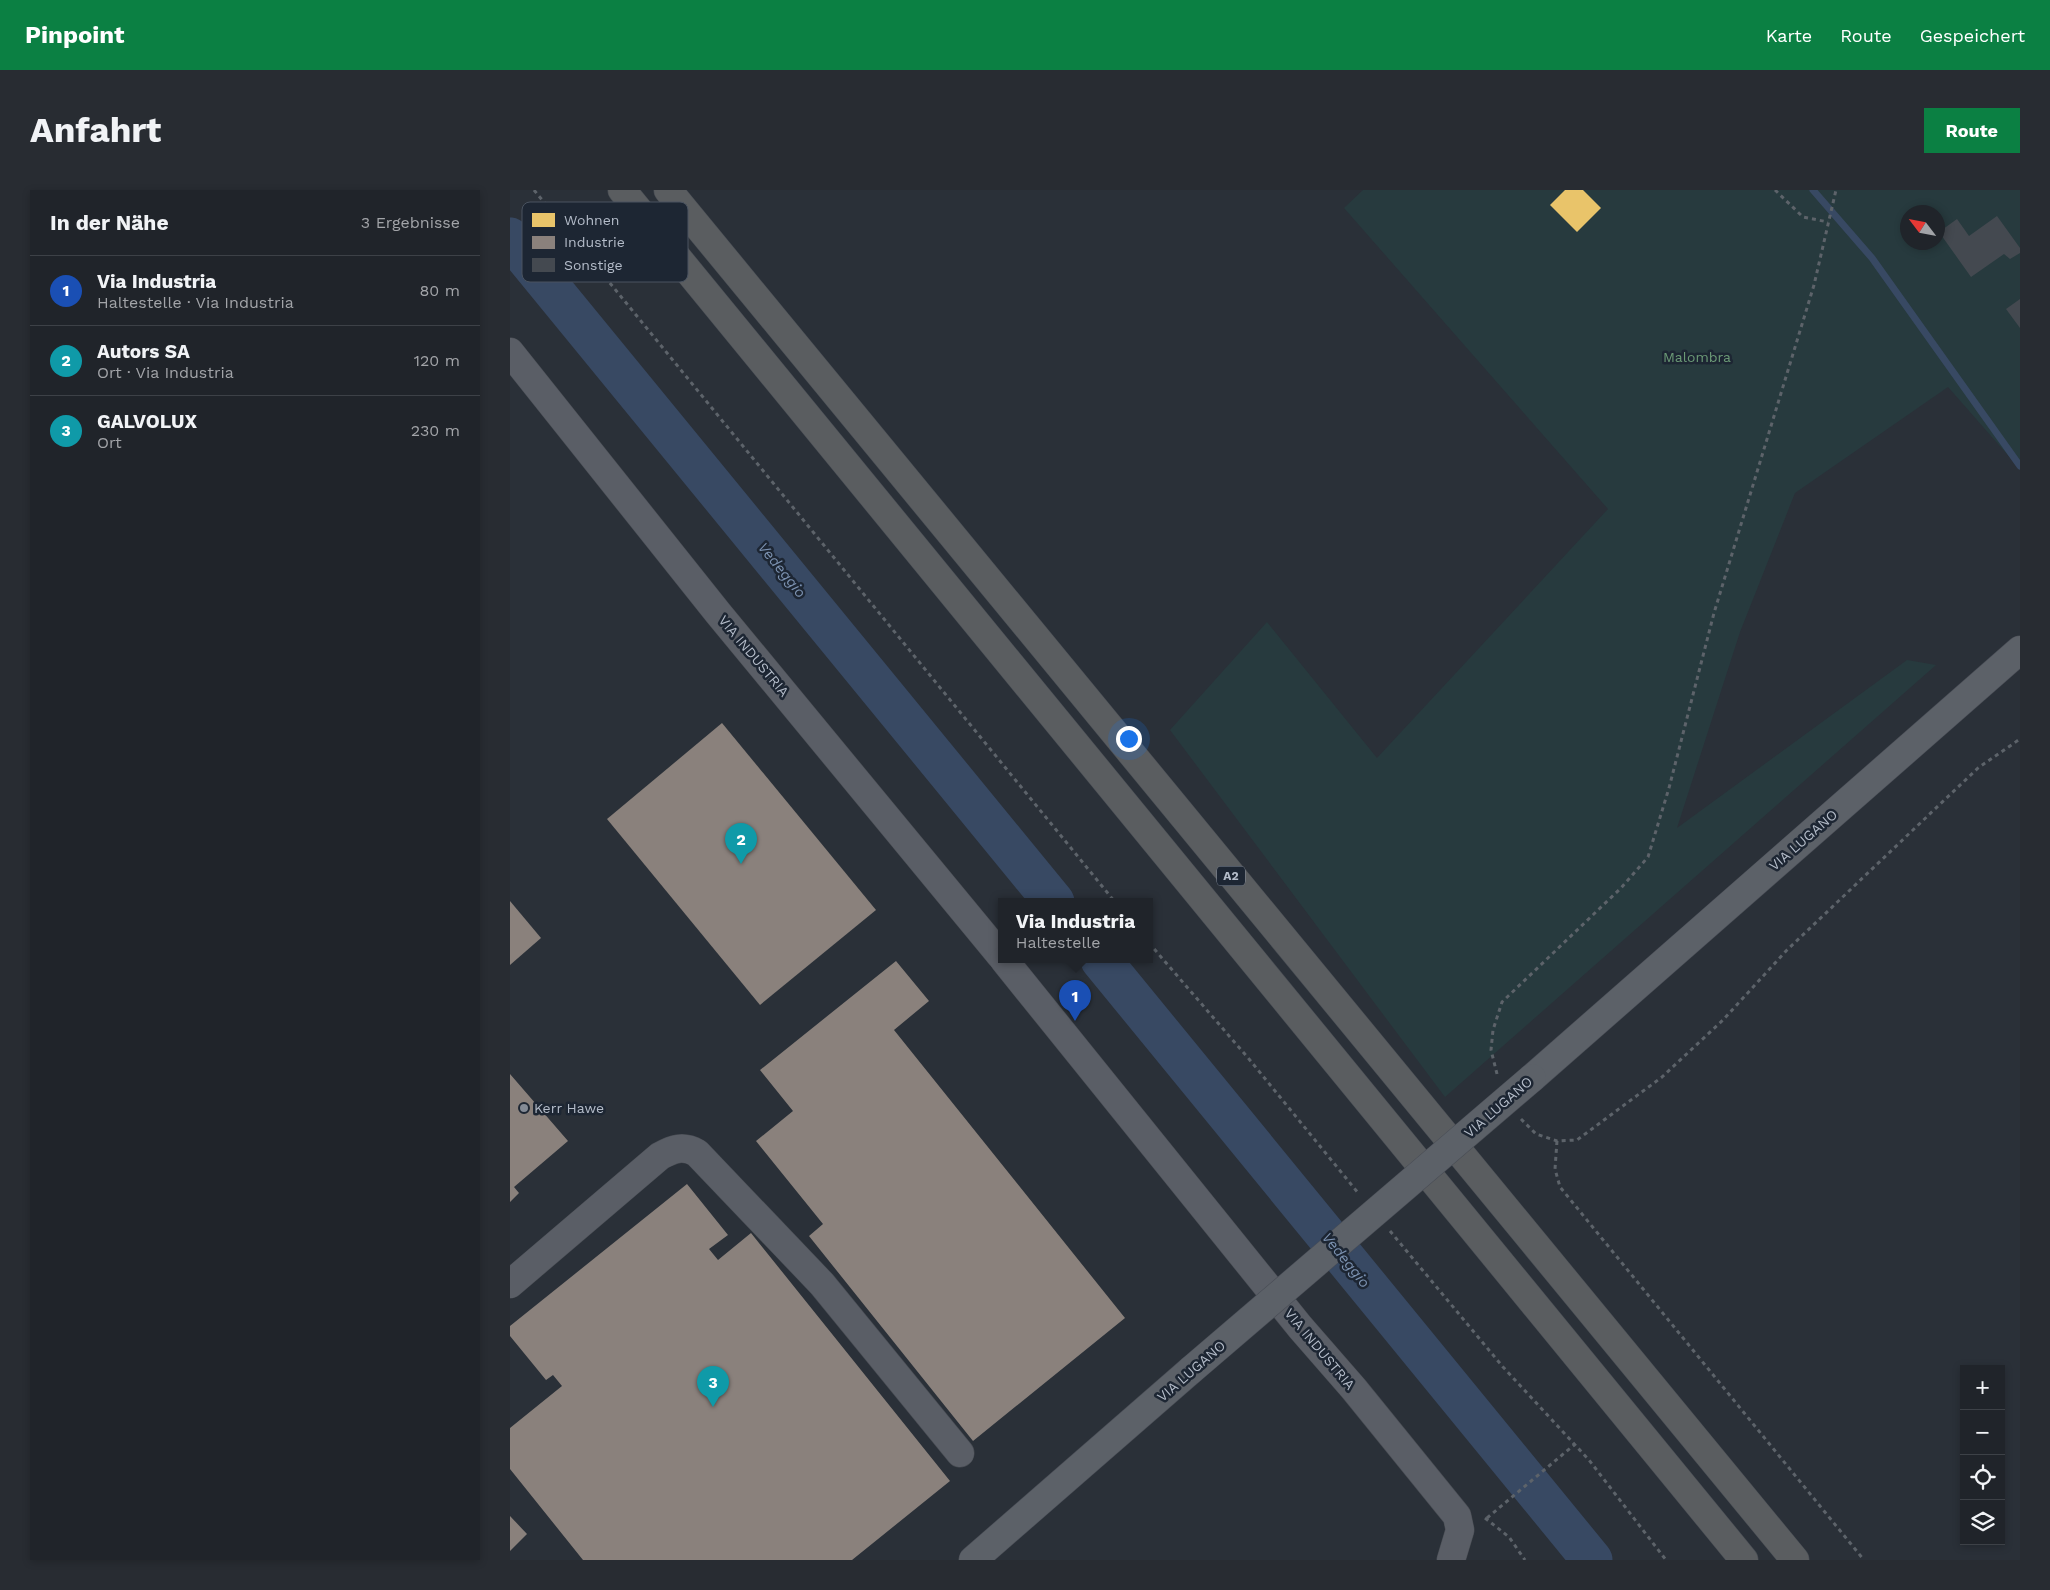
<!DOCTYPE html>
<html lang="de">
<head>
<meta charset="utf-8">
<style>
	:root { --surface:#20242a; --page:#282c32; --text:#f1f3f6; --muted:#a2a4a8; --line:#3d4147; --accent:#0b8043 }
	body { margin:0; font-family:"Work Sans",sans-serif; background:var(--page); color:var(--text) }
	.controls { position:absolute; right:15px; bottom:15px; display:grid; overflow:hidden; border-radius:0px; box-shadow:0 2px 8px #0003 }
	.controls button { width:45px; height:45px; display:grid; place-items:center; padding:0; border:0; border-bottom:1px solid var(--line); background:var(--surface); color:var(--text); font:25px sans-serif }
	.compass { position:absolute; left:1390px; top:15px; width:45px; height:45px; border-radius:50%; background:var(--surface); box-shadow:0 2px 8px #0003; rotate:302deg }
	.you { position:absolute; left:618px; top:548px; width:18px; height:18px; margin:-12px; border:4px solid #fff; border-radius:50%; background:#1a73e8; box-shadow:0 0 0 8px #1a73e833 }
	.badge { display:grid; place-items:center; width:32px; height:32px; border-radius:50%; background:var(--accent); color:#fff; font-size:16px; font-weight:700 }
	.pin { position:absolute; translate:-50% -41px; filter:drop-shadow(0 1px 2px #0008) }
	.pin::after { content:''; position:absolute; top:26px; width:18px; height:15px; background:inherit; clip-path:polygon(0 0,100% 0,50% 100%) }
	.popup { position:absolute; left:488px; top:708px; width:155px; height:65px; box-sizing:border-box; display:grid; place-content:center; border-radius:0px; background:var(--surface); filter:drop-shadow(0 1px 4px #0005); font-size:16px; white-space:nowrap; color:var(--muted) }
	.popup b { font-size:19px; color:var(--text) }
	.popup::after { content:''; position:absolute; left:50%; top:100%; margin-left:-10px; border:10px solid transparent; border-top-color:var(--surface) }
	.list { margin:0; padding:0; list-style:none }
	h2 { display:flex; justify-content:space-between; align-items:center; height:65px; margin:0; padding:0 20px; font-size:21px }
	h2 small { font-size:16px; font-weight:400; color:var(--muted) }
	.list li { display:grid; grid-template-columns:32px 1fr auto; gap:15px; align-items:center; box-sizing:border-box; height:70px; padding:0 20px; border-top:1px solid var(--line) }
	.list b { display:block; font-size:19px; white-space:nowrap }
	.list p { margin:0; font-size:16px; white-space:nowrap; color:var(--muted) }
	.list em { font-size:16px; font-style:normal; color:var(--muted) }
	.icon { flex:none; width:28px; height:28px; fill:none; stroke:currentColor; stroke-width:2; stroke-linecap:round; stroke-linejoin:round }
	.map { position:relative; flex:none; width:1510px; height:1370px; overflow:hidden; border-radius:0px }
	header { display:flex; align-items:center; gap:30px; box-sizing:border-box; height:70px; padding:0 25px; background:var(--accent); color:#fff }
	header strong { font-size:24px }
	nav { display:flex; gap:28px; margin-inline-start:auto; font-size:18px }
	.intro { display:flex; align-items:center; justify-content:space-between; box-sizing:border-box; height:120px; padding:0 30px }
	h1 { margin:0; font-size:35px }
	.button { padding:12px 22px; border-radius:0px; background:var(--accent); color:#fff; font-size:18px; font-weight:700 }
	main { display:flex; gap:30px; padding:0 30px }
	aside { flex:1; background:var(--surface); border-radius:0px; box-shadow:0 2px 8px #0003 }
	.map>svg:first-child { display:block }
	.green { fill:#273a3e; fill-rule:evenodd }
	.homes { fill:#e9c46a }
	.industry { fill:#8a817c }
	.lines { fill:none; stroke-linecap:round; stroke-linejoin:round }
	.stream { stroke:#384963; stroke-width:7 }
	.river { stroke:#384963; stroke-width:41 }
	.building { fill:#444950 }
	.minor-casing { stroke:#484c53; stroke-width:29 }
	.major-casing { stroke:#484c55; stroke-width:29 }
	.highway-casing { stroke:#474c53; stroke-width:29 }
	.path { stroke:#5d636a; stroke-width:3; stroke-dasharray:4 4; stroke-linecap:butt }
	.minor { stroke:#5a5e66; stroke-width:28 }
	.major { stroke:#5c6168; stroke-width:28 }
	.highway { stroke:#5a5d60; stroke-width:28 }
	.major-bridge-casing { stroke:#484c55; stroke-width:29; stroke-linecap:butt }
	.major-bridge { stroke:#5c6168; stroke-width:28 }
	.poi-dot { fill:#848b96; stroke:#1d2633; stroke-width:2 }
	.labels { text-anchor:middle; dominant-baseline:central; stroke-width:5; stroke-linejoin:round; paint-order:stroke }
	.shield { fill:#1d2633; stroke:#878f9c; stroke-width:1 }
	.shield-label { font-size:12px; font-weight:bold; fill:#b4bcc9 }
	.park-label { font-size:14px; fill:#6b9a76; stroke:#1d2633 }
	.street-label { font-size:14px; fill:#b4bcc9; stroke:#1d2633 }
	.poi-label { font-size:14px; fill:#b4bcc9; stroke:#1d2633; text-anchor:start }
	.water-label { font-size:15px; font-style:italic; fill:#7c92b1; stroke:#1d2633 }
	.key { fill:#1d2633; stroke:#4a5360; stroke-width:1 }
	.key-label { font-size:14px; fill:#b4bcc9 }
</style>
</head>
<body>
<header>
<strong>Pinpoint</strong>
<nav><a>Karte</a><a>Route</a><a>Gespeichert</a></nav>
</header>
<div class="intro"><h1>Anfahrt</h1><a class="button">Route</a></div>
<main>
<aside>
<h2>In der Nähe<small>3 Ergebnisse</small></h2>
<ul class="list">
<li><span class="badge" style="background:#1a4fb4">1</span><div><b>Via Industria</b><p>Haltestelle · Via Industria</p></div><em>80 m</em></li>
<li><span class="badge" style="background:#0f9aa8">2</span><div><b>Autors SA</b><p>Ort · Via Industria</p></div><em>120 m</em></li>
<li><span class="badge" style="background:#0f9aa8">3</span><div><b>GALVOLUX</b><p>Ort</p></div><em>230 m</em></li>
</ul>
</aside>
<div class="map">
<svg width="1510" height="1370" viewBox="0 0 1510 1370">
	<rect width="100%" height="100%" fill="#2a3038"/>
	<path class="green" d="M853 0H1510V279L1438 197 1285 303 1230 442 1167 638 1397 470 1426 475 935 907 660 540 757 432 867 568 1098 319 834 18ZM1398 22H1428V52H1398Z"/>
	<path class="homes" d="M1055 0H1073L1091 18 1067 42 1040 15Z"/>
	<g class="industry">
		<path d="M212 533 366 720 250 815 97 629Z"/>
		<path d="M0 711 31 748 0 775Z"/>
		<path d="M386 771 419 811 384 840 615 1128 463 1251 299 1046 313 1034 246 951 283 921 250 880Z"/>
		<path d="M0 884 58 951 4 997 9 1003 0 1012Z"/>
		<path d="M177 994 218 1045 199 1059 208 1070 241 1043 440 1291 342 1370H73L0 1279V1238L52 1196 43 1185 36 1190 0 1146V1136Z"/>
		<path d="M0 1326 17 1344 0 1361Z"/>
	</g>
	<g class="lines">
		<path class="stream" d="M1303 0 1362 68 1510 276"/>
		<g class="river">
			<path d="M0 48 544 712"/>
			<path d="M591 770 1082 1370"/>
		</g>
	</g>
	<g class="building">
		<path d="M1487 26 1510 58V63L1500 69 1494 64 1461 87 1429 42 1447 29 1459 46Z"/>
		<path d="M1510 109V138L1496 119Z"/>
	</g>
	<g class="lines">
		<defs>
			<g id="minor">
				<path d="M0 162 208 423 491 766"/>
				<path d="M494 770 790 1137 844 1199 947 1326 950 1340 941 1370"/>
				<path d="M0 1094 150 966C163 959 173 955 187 963L312 1094 450 1263"/>
			</g>
			<g id="major">
				<path d="M1022 888 1510 460"/>
				<path d="M463 1370 681 1180"/>
			</g>
			<g id="highway">
				<path d="M112 0 1234 1370"/>
				<path d="M158 0 1285 1370"/>
			</g>
		</defs>
		<use href="#minor" class="minor-casing"/>
		<use href="#major" class="major-casing"/>
		<use href="#highway" class="highway-casing"/>
		<g class="path">
			<path d="M24 0 605 712"/>
			<path d="M1265 0 1293 27 1318 32"/>
			<path d="M639 753 739 869 849 1004"/>
			<path d="M987 884 981 860 983 840 992 812 1111 698 1138 667 1159 598 1204 423 1304 95 1326 0"/>
			<path d="M1011 929 1026 944 1047 951 1067 950 1152 887 1213 830 1276 761 1468 578 1510 549"/>
			<path d="M1047 951 1045 979 1050 997 1354 1370"/>
			<path d="M880 1041 993 1177 1079 1270 1156 1370"/>
			<path d="M975 1328 999 1347 1015 1370"/>
			<path d="M977 1328 1064 1255"/>
		</g>
		<use href="#minor" class="minor"/>
		<use href="#major" class="major"/>
		<use href="#highway" class="highway"/>
		<defs>
			<path id="major-bridge" d="M681 1180 1022 888"/>
		</defs>
		<use href="#major-bridge" class="major-bridge-casing"/>
		<use href="#major-bridge" class="major-bridge"/>
	</g>
	<circle class="poi-dot" cx="14" cy="918" r="5"/>
	<g class="labels">
		<rect class="shield" x="707" y="676.5" width="28" height="19" rx="4"/>
		<g class="shield-label">
			<text x="721" y="686">A2</text>
		</g>
		<g class="park-label">
			<text x="1187" y="167">Malombra</text>
		</g>
		<g class="street-label">
			<text transform="translate(244 466) rotate(50)">VIA INDUSTRIA</text>
			<text transform="translate(1293 650) rotate(-41)">VIA LUGANO</text>
			<text transform="translate(988 917) rotate(-41)">VIA LUGANO</text>
			<text transform="translate(810 1159) rotate(50)">VIA INDUSTRIA</text>
			<text transform="translate(681 1181) rotate(-41)">VIA LUGANO</text>
		</g>
		<g class="poi-label">
			<text x="24" y="918">Kerr Hawe</text>
		</g>
		<g class="water-label">
			<text transform="translate(272 380) rotate(51)">Vedeggio</text>
			<text transform="translate(836 1070) rotate(51)">Vedeggio</text>
		</g>
	</g>
	<rect x="12" y="12" width="166" height="80" rx="8" class="key"/>
	<rect x="22" y="23" width="23" height="14" fill="#e9c46a"/>
	<rect x="22" y="46" width="23" height="13" fill="#8a817c"/>
	<rect x="22" y="68" width="23" height="14" fill="#444950"/>
	<g class="key-label">
		<text x="54" y="35">Wohnen</text>
		<text x="54" y="57">Industrie</text>
		<text x="54" y="80">Sonstige</text>
	</g>
</svg>
<div class="controls">
<button>+</button>
<button>−</button>
<button><svg class="icon" aria-label="locate" viewBox="0 0 24 24"><circle cx="12" cy="12" r="6"/><path d="M12 2v4M12 18v4M2 12h4M18 12h4"/></svg></button>
<button><svg class="icon" aria-label="layers" viewBox="0 0 24 24"><path d="M12 4l9 5-9 5-9-5zM3 14l9 5 9-5"/></svg></button>
</div>
<svg class="compass" viewBox="-18 -18 36 36"><path d="M0-13l5 13h-10z" fill="#e53935"/><path d="M0 13l5-13h-10z" fill="#a2a4a8"/></svg>
<div class="you"></div>
<div class="pin badge" style="left:565px;top:831px;background:#1a4fb4">1</div>
<div class="popup"><b>Via Industria</b>Haltestelle</div>
<div class="pin badge" style="left:231px;top:674px;background:#0f9aa8">2</div>
<div class="pin badge" style="left:203px;top:1217px;background:#0f9aa8">3</div>
</div>
</main>
</body>
</html>
